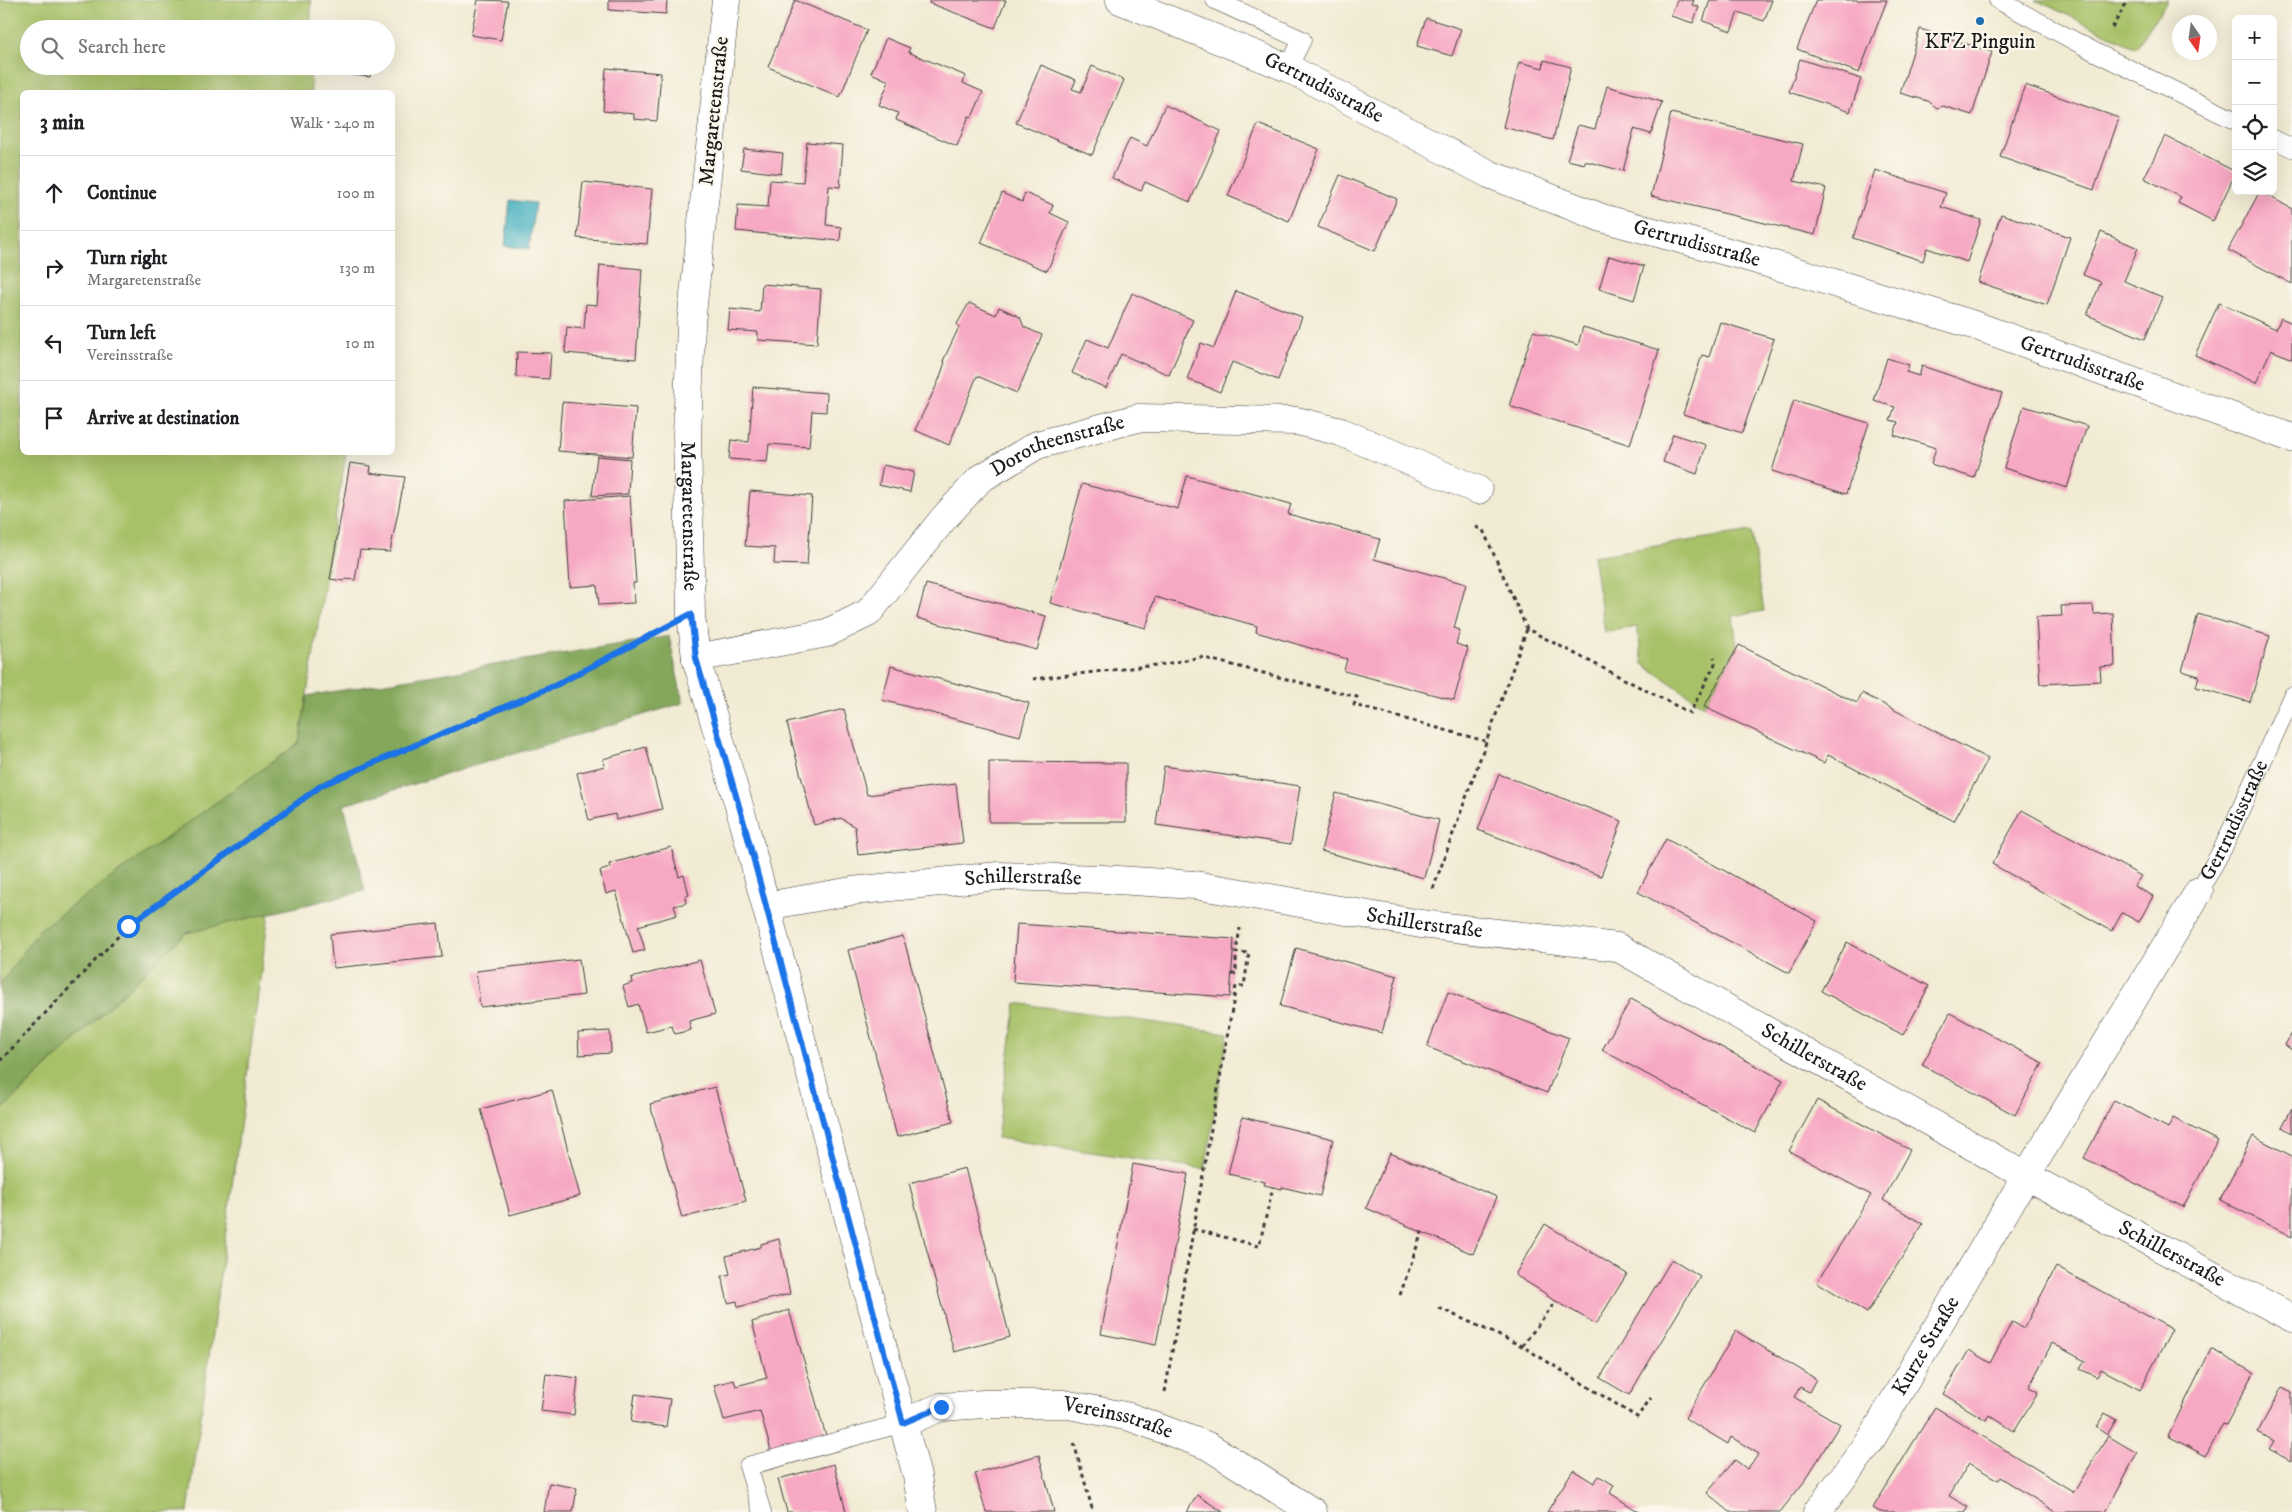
<!DOCTYPE html>
<html lang="en">
<head>
<meta charset="utf-8">
<style>
	:root { --surface:#fff; --page:#f6f6f6; --text:#202124; --muted:#757577; --line:#e0e0e0 }
	body { margin:0; font-family:"IM FELL DW Pica",serif; background:var(--page); color:var(--text) }
	.controls { position:absolute; right:15px; top:15px; display:grid; overflow:hidden; border-radius:8px; box-shadow:0 5px 20px #0002 }
	.controls button { width:45px; height:45px; display:grid; place-items:center; padding:0; border:0; border-bottom:1px solid var(--line); background:var(--surface); color:var(--text); font:25px sans-serif }
	.compass { position:absolute; left:2172px; top:15px; width:45px; height:45px; border-radius:50%; background:var(--surface); box-shadow:0 5px 20px #0002; rotate:167deg }
	.stop { position:absolute; width:15px; height:15px; margin:-11px; border:4px solid #1a73e8; border-radius:50%; background:#fff }
	.stop.end { background:#1a73e8; border-color:#fff; box-shadow:0 1px 5px #0008 }
	.list { margin:0; padding:0; list-style:none }
	h2 { display:flex; justify-content:space-between; align-items:center; height:65px; margin:0; padding:0 20px; font-size:21px }
	h2 small { font-size:16px; font-weight:400; color:var(--muted) }
	.list li { display:grid; grid-template-columns:32px 1fr auto; gap:15px; align-items:center; box-sizing:border-box; height:75px; padding:0 20px; border-top:1px solid var(--line) }
	.list b { display:block; font-size:19px; white-space:nowrap }
	.list p { margin:0; font-size:16px; white-space:nowrap; color:var(--muted) }
	.list em { font-size:16px; font-style:normal; color:var(--muted) }
	.icon { flex:none; width:28px; height:28px; fill:none; stroke:currentColor; stroke-width:2; stroke-linecap:round; stroke-linejoin:round }
	.map { position:relative; flex:none; width:2292px; height:1512px; overflow:hidden }
	.search { position:absolute; background:var(--surface); box-shadow:0 5px 20px #0002; left:20px; top:20px; width:375px; height:55px; display:flex; align-items:center; gap:12px; box-sizing:border-box; padding:0 18px; border-radius:28px; color:var(--muted); font-size:19px }
	.panel { position:absolute; background:var(--surface); box-shadow:0 5px 20px #0002; left:20px; top:90px; width:375px; height:365px; border-radius:8px }
	.map>svg:first-child { display:block }
	.green { fill:#a7c167; stroke:#626e42 }
	.forest { fill:#85a75c; stroke:#50623c }
	.water { fill:#42afc0; stroke:#2f666e }
	.building { fill:#f7a8c3 }
	.lines { fill:none; stroke-linecap:round; stroke-linejoin:round }
	.service-casing { stroke:#3c3b38; stroke-width:19 }
	.minor-casing { stroke:#3c3b38; stroke-width:29 }
	.path { stroke:#3c3b38; stroke-width:3; stroke-dasharray:4 4; stroke-linecap:butt }
	.service { stroke:#fff; stroke-width:18 }
	.minor { stroke:#fff; stroke-width:28 }
	.route { stroke:#1a73e8; stroke-width:6 }
	.poi-dot { fill:#1f6fb2; stroke:#fbf7ec; stroke-width:2 }
	.labels { text-anchor:middle; dominant-baseline:central; stroke-width:4.5; stroke-linejoin:round; paint-order:stroke }
	.poi-label { font-size:21px; fill:#1c1c1c; stroke:#fbf7ec }
	.street-label { font-size:21px; fill:#1c1c1c; stroke:#fbf7ec }
</style>
</head>
<body>
<div class="map">
<svg width="2292" height="1512" viewBox="0 0 2292 1512">
	<rect width="100%" height="100%" fill="#fbf7ec"/>
	<filter id="ink" filterUnits="userSpaceOnUse"><feTurbulence type="fractalNoise" baseFrequency=".02" numOctaves="2"/><feDisplacementMap in="SourceGraphic" scale="10" xChannelSelector="R" yChannelSelector="G"/><feConvolveMatrix kernelMatrix="1 2 1 2 8 2 1 2 1" color-interpolation-filters="sRGB"/></filter>
	<filter id="wash" filterUnits="userSpaceOnUse"><feTurbulence type="fractalNoise" baseFrequency=".0096" numOctaves="4" result="noise"/><feDisplacementMap in="SourceGraphic" scale="20" xChannelSelector="R" yChannelSelector="G"/><feGaussianBlur stdDeviation="1.12" result="paint"/><feColorMatrix in="noise" values="0 0 0 0 0 0 0 0 0 0 0 0 0 0 0 0 0 1.4 0 .05"/><feComposite in="paint" operator="in"/></filter>
	<g filter="url(#wash)">
		<rect width="100%" height="100%" fill="#f1ebd4"/>
		<g class="green">
			<path d="M0 0H311V29H29V66H310L311 92H22V452L346 453 299 743 40 929 0 985Z"/>
			<path d="M2036 0H2168L2136 48Z"/>
			<path d="M1751 531 1764 611 1733 616 1737 647 1704 706 1643 664 1637 627 1605 632 1593 556Z"/>
			<path d="M269 913 188 1512H0V1112L186 933Z"/>
			<path d="M1016 1003 1228 1033 1205 1169 997 1138Z"/>
		</g>
		<path class="forest" d="M669 636 683 703 344 805 365 891 186 933 0 1111V985L40 929 299 743 307 696Z"/>
		<path class="water" d="M510 200 535 203 529 249 505 246Z"/>
		<g id="blocks">
			<g class="building">
				<path d="M478 0 508 1 501 40 471 35Z"/>
				<path d="M609 0H667L666 14 609 10Z"/>
				<path d="M795 0 867 30 840 97 768 67Z"/>
				<path d="M930 0H1006L995 28 929 3Z"/>
				<path d="M1677 0H1694L1692 5 1699 7 1693 23 1671 16Z"/>
				<path d="M1710 0H1772L1764 21 1738 12 1731 31 1703 21Z"/>
				<path d="M1816 0H1887L1859 73 1797 49Z"/>
				<path d="M1426 18 1461 29 1452 56 1417 46Z"/>
				<path d="M315 25 337 28V29H314Z"/>
				<path d="M1920 29 1992 52 1972 115 1943 106 1937 108 1928 101 1900 93Z"/>
				<path d="M886 38 910 48 908 52 966 76 963 83 983 92 972 117 969 116 957 146 896 120 898 113 879 105 889 81 871 73Z"/>
				<path d="M1800 59 1861 79 1850 112 1789 92Z"/>
				<path d="M1544 60 1571 67 1553 140 1503 127 1519 62 1543 68Z"/>
				<path d="M1041 65 1076 80 1072 89 1081 92 1092 66 1124 80 1092 155 1016 123Z"/>
				<path d="M337 66H371L370 77 336 73Z"/>
				<path d="M606 68 661 73 657 121 634 119V114L603 111Z"/>
				<path d="M2025 85 2119 118 2094 190 2000 157Z"/>
				<path d="M1607 86 1662 102 1651 134 1634 129 1623 171 1585 161V164L1567 160 1578 125 1595 129Z"/>
				<path d="M1165 105 1221 131 1190 202 1145 182 1141 191 1112 178 1130 138 1147 146Z"/>
				<path d="M1671 113 1803 144 1794 181 1826 188 1815 235 1651 196Z"/>
				<path d="M1258 124 1319 149 1289 221 1228 196Z"/>
				<path d="M2165 136 2236 172 2213 221 2178 203 2181 197 2144 178Z"/>
				<path d="M807 142 843 145 840 187 829 186 826 225 841 227 840 241 736 231 738 205 768 207 770 180 803 182Z"/>
				<path d="M744 149 783 153 781 174 741 169Z"/>
				<path d="M1875 170 1946 193 1941 207 1981 220 1967 262 1927 248 1923 261 1853 238Z"/>
				<path d="M1340 175 1397 199 1375 251 1318 227Z"/>
				<path d="M583 182 652 189 647 244 577 238Z"/>
				<path d="M2260 191 2292 209V284L2228 250Z"/>
				<path d="M1002 193 1022 202 1025 193 1053 205 1050 213 1069 222 1047 271 981 243Z"/>
				<path d="M2001 214 2070 237 2047 305 1978 282Z"/>
				<path d="M2101 232 2138 248 2124 281 2162 297 2145 339 2087 315 2101 282 2083 275Z"/>
				<path d="M1609 256 1644 266 1634 300 1599 289Z"/>
				<path d="M600 265 642 269 636 359 565 353 567 327 584 329 586 304 597 305Z"/>
				<path d="M762 284 821 289 817 344 758 340V332L728 330 730 309 760 312Z"/>
				<path d="M1236 291 1302 317 1278 380 1232 362 1220 392 1187 379 1201 343 1214 348Z"/>
				<path d="M1132 293 1193 320 1169 375 1121 354 1106 388 1072 373 1087 339 1108 348Z"/>
				<path d="M969 303 996 315 999 307 1020 317 1024 327 1042 335 1017 393 977 376 949 445 915 430 939 380 945 362 943 361 959 327 957 324Z"/>
				<path d="M2219 303 2276 329 2281 318 2292 323V359L2271 350 2256 383 2195 355Z"/>
				<path d="M1720 322 1774 339 1742 433 1683 414 1702 355 1709 357Z"/>
				<path d="M1583 327 1659 350 1630 445 1509 406 1533 331 1578 345Z"/>
				<path d="M517 352 551 353 549 379 516 377Z"/>
				<path d="M1887 358 1909 365 1906 372 1919 376 1922 366 2002 393 1974 478 1931 464 1936 448 1894 435 1898 422 1890 420 1895 407 1874 401Z"/>
				<path d="M753 387 827 393 826 412 812 411 809 447 769 444 767 462 729 459 731 440 749 442Z"/>
				<path d="M1794 400 1869 423 1846 494 1772 471Z"/>
				<path d="M562 402 636 408 632 457 558 451Z"/>
				<path d="M2024 406 2087 426 2067 488 2004 468Z"/>
				<path d="M1673 434 1706 445 1697 474 1663 462Z"/>
				<path d="M597 456 630 459 628 494 592 496Z"/>
				<path d="M350 463 371 466 370 473 405 477 390 552 360 550 355 580 345 579 344 581 330 579Z"/>
				<path d="M883 465 914 472 910 492 879 485Z"/>
				<path d="M1187 476 1291 504 1288 514 1380 539 1374 559 1466 584 1454 628 1460 630 1456 644 1468 648 1454 700 1344 671 1347 659 1256 632 1257 626 1155 597 1146 628 1050 603 1082 484 1178 509Z"/>
				<path d="M750 491 812 496 807 565 774 564 775 548 745 546Z"/>
				<path d="M630 496 636 583H633L634 603 599 605 597 585 570 587 565 501Z"/>
				<path d="M926 584 1046 616 1037 650 917 618Z"/>
				<path d="M2093 605 2094 614 2113 613 2115 666 2100 667 2101 681 2040 684 2036 617 2062 616 2061 606Z"/>
				<path d="M2198 614 2270 636 2250 702 2196 687 2199 676 2182 671Z"/>
				<path d="M1739 645 1857 703 1862 693 1988 759 1954 821 1828 755 1824 763 1704 707Z"/>
				<path d="M891 666 1029 703 1020 736 882 700Z"/>
				<path d="M844 709 867 795 956 784 963 843 858 855 855 827 841 818 814 825 787 723Z"/>
				<path d="M646 747 662 809 616 820 615 814 589 820 577 773 605 766 603 759Z"/>
				<path d="M989 762 1126 763V822H989Z"/>
				<path d="M1164 766 1300 786 1291 844 1156 825Z"/>
				<path d="M1499 774 1622 821 1601 876 1478 830Z"/>
				<path d="M1336 793 1439 820 1424 878 1321 851Z"/>
				<path d="M2022 810 2141 876 2134 886 2153 896 2139 922 2122 913 2112 931 1992 864Z"/>
				<path d="M1666 839 1817 921 1789 973 1638 892Z"/>
				<path d="M671 847 679 877 684 875 689 895 685 897 686 903 674 906 677 915 638 926 645 950 633 953 616 891 606 894 600 871 610 868 609 864Z"/>
				<path d="M438 923 442 957 333 968 330 934Z"/>
				<path d="M1017 924 1234 939 1230 997 1013 982Z"/>
				<path d="M903 936 953 1122 897 1137 848 950Z"/>
				<path d="M1847 942 1929 986 1903 1035 1821 991Z"/>
				<path d="M1296 948 1397 976 1382 1033 1280 1006Z"/>
				<path d="M579 959 584 995 480 1007 476 971Z"/>
				<path d="M700 960 715 1014 689 1021 691 1030 675 1034 672 1026 646 1032 638 1004 629 1007 623 986 632 983 631 978Z"/>
				<path d="M1448 992 1569 1038 1547 1093 1427 1047Z"/>
				<path d="M1631 999 1783 1080 1755 1133 1602 1050Z"/>
				<path d="M1950 1013 2043 1063 2015 1115 1922 1065Z"/>
				<path d="M610 1031 611 1053 579 1055 578 1033Z"/>
				<path d="M2292 1033V1050L2285 1045Z"/>
				<path d="M715 1087 746 1201 682 1218 650 1104Z"/>
				<path d="M552 1090 580 1196 510 1215 481 1109Z"/>
				<path d="M1817 1100 1910 1150 1883 1200 1923 1224 1867 1313 1817 1282 1871 1195 1789 1151Z"/>
				<path d="M2114 1100 2168 1128 2173 1118 2218 1141 2183 1207 2084 1158Z"/>
				<path d="M2292 1108V1133L2282 1127Z"/>
				<path d="M1242 1117 1333 1139 1320 1196 1282 1187V1189L1264 1185 1265 1182 1228 1174Z"/>
				<path d="M2253 1136 2292 1156V1237L2220 1200Z"/>
				<path d="M1390 1153 1497 1197 1473 1254 1366 1208Z"/>
				<path d="M1133 1164 1188 1174 1156 1345 1101 1334Z"/>
				<path d="M965 1168 1010 1337 954 1352 909 1183Z"/>
				<path d="M1545 1224 1627 1274 1596 1324 1547 1296 1548 1295 1515 1275Z"/>
				<path d="M779 1239 790 1294 738 1307 737 1301 728 1303 722 1276 730 1274 726 1256 761 1247V1244Z"/>
				<path d="M1672 1259 1700 1276 1629 1395 1600 1378Z"/>
				<path d="M2056 1267 2172 1329 2140 1390 2101 1369 2097 1377 2080 1369 2085 1361 2052 1343 2029 1387 2038 1392 2014 1431 1989 1415 1986 1420 1943 1394 1969 1350 1990 1363 2012 1322 2024 1328Z"/>
				<path d="M789 1310 826 1436 771 1451 760 1411 724 1420 714 1385 734 1380 736 1386 767 1378 752 1322Z"/>
				<path d="M1736 1331 1816 1379 1809 1392 1800 1387 1794 1397 1840 1424 1804 1482 1780 1512H1730L1707 1493 1735 1460 1747 1469 1759 1454 1731 1437 1728 1444 1685 1418Z"/>
				<path d="M2211 1349 2254 1373 2226 1425 2223 1424 2206 1456 2168 1436Z"/>
				<path d="M546 1374 578 1378 574 1415 541 1411Z"/>
				<path d="M2282 1387 2292 1392V1461L2269 1449 2274 1441 2258 1432Z"/>
				<path d="M635 1394 670 1399 666 1427 631 1422Z"/>
				<path d="M1935 1407 2074 1492 2108 1436 2137 1453 2106 1512H2056L2000 1477 1998 1480 1969 1463 1949 1496 1968 1507 1965 1512H1880L1873 1508Z"/>
				<path d="M2105 1413 2116 1420 2107 1435 2096 1427Z"/>
				<path d="M1039 1455 1054 1512H986L975 1473Z"/>
				<path d="M834 1464 846 1512H787L778 1479Z"/>
				<path d="M1573 1470 1594 1483 1599 1476 1614 1485 1610 1493 1639 1512H1547Z"/>
				<path d="M549 1483 577 1488 573 1512H544Z"/>
				<path d="M1197 1495 1223 1512H1187Z"/>
			</g>
		</g>
	</g>
	<g filter="url(#ink)">
		<use href="#blocks" fill-opacity="0" stroke="#3c3b38" stroke-width="1"/>
		<g class="lines">
			<defs>
				<g id="service">
					<path d="M1215 0 1302 40 1288 68"/>
					<path d="M1998 0 2097 53 2236 121"/>
					<path d="M2273 139 2292 148"/>
					<path id="s1" d="M2199 891 2223 848 2292 696"/>
					<path d="M762 1512 748 1466 903 1423"/>
				</g>
				<g id="minor">
					<path id="s2" d="M726 0 691 323 687 436 691 615 696 658 744 823 917 1476 923 1512"/>
					<path id="s3" d="M1120 0 1288 68 1489 174 1602 218 1747 257 1968 323 2292 438"/>
					<path id="s4" d="M696 658 827 633 868 613 944 518 980 479 1037 445 1138 418 1297 421 1341 432 1478 490"/>
					<path id="s5" d="M766 906 852 891 998 876 1102 879 1195 885 1421 924 1617 947 2026 1176 2292 1318"/>
					<path id="s6" d="M903 1423 941 1407 984 1404H1064L1130 1417 1208 1446 1313 1512"/>
					<path id="s7" d="M1817 1512 1869 1443 2026 1176 2199 891"/>
				</g>
			</defs>
			<use href="#service" class="service-casing"/>
			<use href="#minor" class="minor-casing"/>
			<g class="path">
				<path d="M2112 28 2128 0"/>
				<path d="M1476 527 1483 530 1527 629 1690 713 1715 664 1714 657"/>
				<path d="M1033 679 1166 664 1201 657 1357 697 1354 705 1485 741"/>
				<path d="M1433 889 1527 629"/>
				<path d="M1232 974H1236V952"/>
				<path d="M0 1061 128 926 323 785 556 685 657 632"/>
				<path d="M1193 1229 1259 1246 1273 1187"/>
				<path d="M1400 1295 1422 1232"/>
				<path d="M1439 1308 1522 1346 1637 1417 1651 1398"/>
				<path d="M1522 1346 1556 1301"/>
				<path d="M1165 1392 1236 986H1244L1249 953 1236 952 1240 928"/>
				<path d="M1074 1443 1093 1512"/>
			</g>
			<use href="#service" class="service"/>
			<use href="#minor" class="minor"/>
		</g>
	</g>
	<g class="lines" filter="url(#ink)">
		<path class="route" d="M128 926 322 785 556 685 691 614 696 658 744 823 903 1423 941 1407"/>
	</g>
	<circle class="poi-dot" cx="1980" cy="21" r="5"/>
	<g class="labels">
		<g class="poi-label">
			<text x="1980" y="42">KFZ Pinguin</text>
		</g>
		<g class="street-label">
			<text stroke="none"><textPath href="#s3" startOffset="222">Gertrudisstraße</textPath></text>
			<text transform="translate(714 111) rotate(-84)">Margaretenstraße</text>
			<text stroke="none"><textPath href="#s3" startOffset="628">Gertrudisstraße</textPath></text>
			<text stroke="none"><textPath href="#s3" startOffset="1032">Gertrudisstraße</textPath></text>
			<text stroke="none"><textPath href="#s4" startOffset="439">Dorotheenstraße</textPath></text>
			<text stroke="none"><textPath href="#s2" startOffset="518">Margaretenstraße</textPath></text>
			<text stroke="none"><textPath href="#s1" startOffset="79">Gertrudisstraße</textPath></text>
			<text stroke="none"><textPath href="#s5" startOffset="259">Schillerstraße</textPath></text>
			<text stroke="none"><textPath href="#s5" startOffset="664">Schillerstraße</textPath></text>
			<text stroke="none"><textPath href="#s5" startOffset="1084">Schillerstraße</textPath></text>
			<text stroke="none"><textPath href="#s5" startOffset="1492">Schillerstraße</textPath></text>
			<text stroke="none"><textPath href="#s7" startOffset="199">Kurze Straße</textPath></text>
			<text stroke="none"><textPath href="#s6" startOffset="220">Vereinsstraße</textPath></text>
		</g>
	</g>
</svg>
<div class="controls">
<button>+</button>
<button>−</button>
<button><svg class="icon" aria-label="locate" viewBox="0 0 24 24"><circle cx="12" cy="12" r="6"/><path d="M12 2v4M12 18v4M2 12h4M18 12h4"/></svg></button>
<button><svg class="icon" aria-label="layers" viewBox="0 0 24 24"><path d="M12 4l9 5-9 5-9-5zM3 14l9 5 9-5"/></svg></button>
</div>
<svg class="compass" viewBox="-18 -18 36 36"><path d="M0-13l5 13h-10z" fill="#e53935"/><path d="M0 13l5-13h-10z" fill="#757577"/></svg>
<div class="stop" style="left:128px;top:926px"></div>
<div class="stop end" style="left:941px;top:1407px"></div>
<div class="search"><svg class="icon" aria-label="search" viewBox="0 0 24 24"><circle cx="10" cy="10" r="6"/><path d="M15 15l6 6"/></svg>Search here</div>
<section class="panel">
<h2>3 min<small>Walk · 240 m</small></h2>
<ul class="list">
<li><svg class="icon" aria-label="ahead" viewBox="0 0 24 24"><path d="M12 20V5M6 11l6-6 6 6"/></svg><div><b>Continue</b></div><em>100 m</em></li>
<li><svg class="icon" aria-label="right" viewBox="0 0 24 24"><path d="M7 20v-9h11M14 6l5 5-5 5"/></svg><div><b>Turn right</b><p>Margaretenstraße</p></div><em>130 m</em></li>
<li><svg class="icon" aria-label="left" viewBox="0 0 24 24"><path d="M17 20v-9H6M10 6l-5 5 5 5"/></svg><div><b>Turn left</b><p>Vereinsstraße</p></div><em>10 m</em></li>
<li><svg class="icon" aria-label="arrive" viewBox="0 0 24 24"><path d="M6 21V4h12l-3 4 3 4H6"/></svg><div><b>Arrive at destination</b></div></li>
</ul>
</section>
</div>
</body>
</html>
